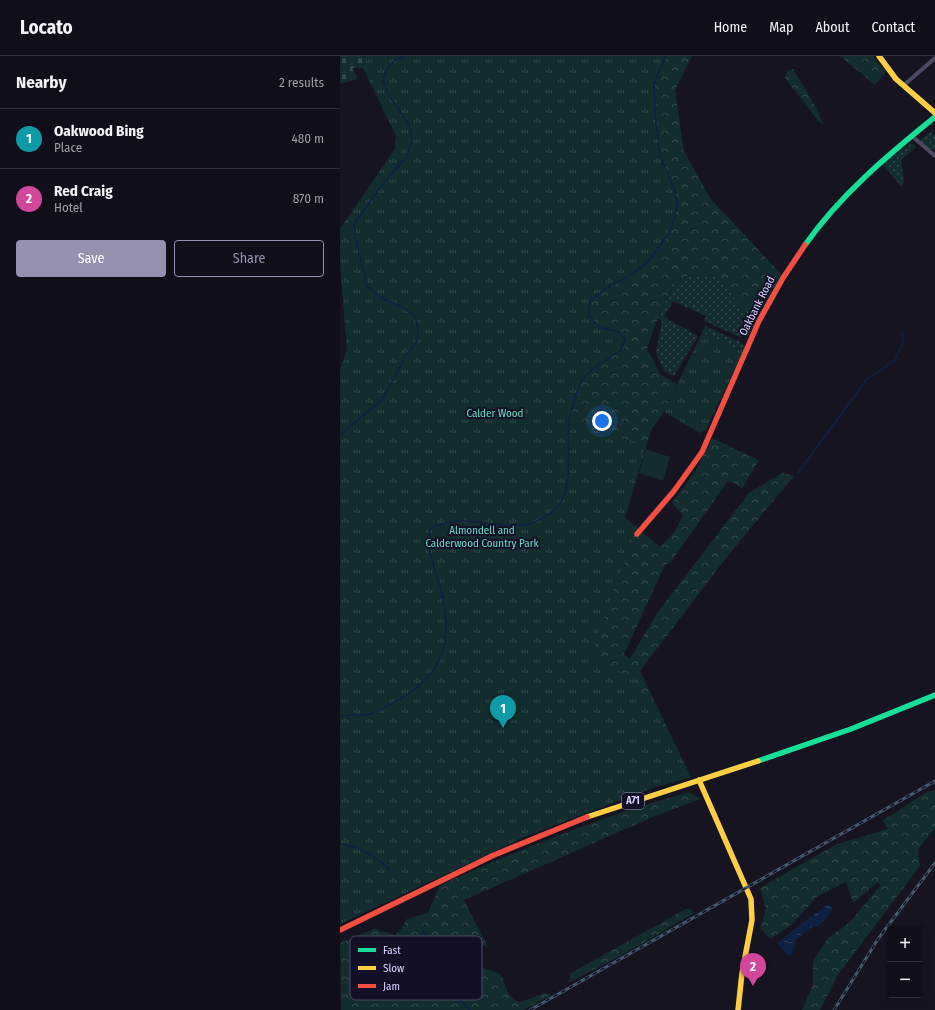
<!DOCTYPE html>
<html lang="en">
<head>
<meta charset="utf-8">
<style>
	:root { --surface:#100f19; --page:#1e1d26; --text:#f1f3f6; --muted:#9c9ca2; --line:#302f38; --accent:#9591b1 }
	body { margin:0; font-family:"Fira Sans Condensed",sans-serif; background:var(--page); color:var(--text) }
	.controls { position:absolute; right:12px; bottom:12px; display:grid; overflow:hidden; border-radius:4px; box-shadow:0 2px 10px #0003 }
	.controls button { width:36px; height:36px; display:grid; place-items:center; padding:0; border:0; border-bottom:1px solid var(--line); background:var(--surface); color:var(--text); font:20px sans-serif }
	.you { position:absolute; left:262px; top:365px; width:14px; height:14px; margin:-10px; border:3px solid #fff; border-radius:50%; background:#1a73e8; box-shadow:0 0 0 6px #1a73e833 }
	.badge { display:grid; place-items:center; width:26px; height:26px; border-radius:50%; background:var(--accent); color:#fff; font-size:13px; font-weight:700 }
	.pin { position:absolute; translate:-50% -33px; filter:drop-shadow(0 1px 2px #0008) }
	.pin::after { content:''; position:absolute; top:21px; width:14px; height:12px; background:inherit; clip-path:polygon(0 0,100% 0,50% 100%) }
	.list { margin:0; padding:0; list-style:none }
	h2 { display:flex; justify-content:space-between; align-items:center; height:52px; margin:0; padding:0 16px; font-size:17px }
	h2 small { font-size:13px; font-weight:400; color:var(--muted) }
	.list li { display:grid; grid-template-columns:26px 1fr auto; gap:12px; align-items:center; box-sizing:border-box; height:60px; padding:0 16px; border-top:1px solid var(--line) }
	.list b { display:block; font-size:15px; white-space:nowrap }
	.list p { margin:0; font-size:13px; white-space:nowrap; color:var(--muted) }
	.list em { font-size:13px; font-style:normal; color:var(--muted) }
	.actions { display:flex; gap:8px; padding:12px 16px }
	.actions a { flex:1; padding:9px 0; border:1px solid var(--accent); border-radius:4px; text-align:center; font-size:14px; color:var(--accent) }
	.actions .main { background:var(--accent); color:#fff }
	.map { position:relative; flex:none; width:595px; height:954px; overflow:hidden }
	header { display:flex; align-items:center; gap:24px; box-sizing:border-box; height:56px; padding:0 20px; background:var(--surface); border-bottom:1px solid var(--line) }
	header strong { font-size:19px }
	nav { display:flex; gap:22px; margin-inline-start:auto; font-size:14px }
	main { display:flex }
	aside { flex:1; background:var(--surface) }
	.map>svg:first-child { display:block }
	.grass { fill:url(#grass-dots) }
	.forest { fill:url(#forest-crowns) }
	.cemetery { fill:url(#cemetery-stones) }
	.park { fill:url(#park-tufts) }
	.pitch { fill:#132c2d }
	.water { fill:url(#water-ripples) }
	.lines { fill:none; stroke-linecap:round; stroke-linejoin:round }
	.stream { stroke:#0d2144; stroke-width:1.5 }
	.street { stroke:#4a4962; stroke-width:4 }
	.fast { stroke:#16e098; stroke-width:5.5 }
	.slow { stroke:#ffcf43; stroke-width:5.5 }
	.jam { stroke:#f24e42; stroke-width:5.5 }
	.rail-casing { stroke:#43596b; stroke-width:3 }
	.rail { stroke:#130f26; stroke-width:1.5; stroke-dasharray:4.5; stroke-linecap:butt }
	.labels { text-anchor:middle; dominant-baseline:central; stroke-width:4; stroke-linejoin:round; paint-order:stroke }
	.shield { fill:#130f26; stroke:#9e99be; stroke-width:1 }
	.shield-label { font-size:10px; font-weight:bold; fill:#d9d4ff }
	.street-label { font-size:11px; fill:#d9d4ff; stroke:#130f26 }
	.park-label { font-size:11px; fill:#5fe0c0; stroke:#130f26 }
	.key { fill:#130f26; stroke:#4e4a67; stroke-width:1 }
	.key-label { font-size:11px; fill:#d9d4ff }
</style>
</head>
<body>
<header>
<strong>Locato</strong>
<nav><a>Home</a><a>Map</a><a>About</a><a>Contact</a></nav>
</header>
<main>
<aside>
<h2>Nearby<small>2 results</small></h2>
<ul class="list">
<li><span class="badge" style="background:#0f9aa8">1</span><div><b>Oakwood Bing</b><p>Place</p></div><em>480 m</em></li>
<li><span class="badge" style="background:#d1479c">2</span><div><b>Red Craig</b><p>Hotel</p></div><em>870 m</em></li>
</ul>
<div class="actions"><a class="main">Save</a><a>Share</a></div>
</aside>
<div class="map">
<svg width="595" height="954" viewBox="0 0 595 954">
	<defs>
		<pattern id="grass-dots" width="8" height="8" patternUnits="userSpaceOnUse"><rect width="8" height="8" fill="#132c2d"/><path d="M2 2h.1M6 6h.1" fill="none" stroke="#354a4c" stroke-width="1.8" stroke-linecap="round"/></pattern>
		<pattern id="forest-crowns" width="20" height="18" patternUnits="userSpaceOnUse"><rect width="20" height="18" fill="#132c2d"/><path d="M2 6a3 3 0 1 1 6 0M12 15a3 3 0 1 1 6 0" fill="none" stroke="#354a4c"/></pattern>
		<pattern id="cemetery-stones" width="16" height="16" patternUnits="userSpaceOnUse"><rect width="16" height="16" fill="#132c2d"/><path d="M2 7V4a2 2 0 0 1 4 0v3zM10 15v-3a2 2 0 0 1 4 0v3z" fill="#354a4c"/></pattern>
		<pattern id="park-tufts" width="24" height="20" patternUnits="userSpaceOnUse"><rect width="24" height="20" fill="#132c2d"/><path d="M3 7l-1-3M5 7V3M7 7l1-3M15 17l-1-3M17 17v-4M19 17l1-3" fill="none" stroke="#354a4c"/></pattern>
		<pattern id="water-ripples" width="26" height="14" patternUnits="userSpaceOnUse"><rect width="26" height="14" fill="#0d2144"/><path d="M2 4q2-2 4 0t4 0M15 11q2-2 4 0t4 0" fill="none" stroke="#304060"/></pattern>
	</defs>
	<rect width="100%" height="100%" fill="#161421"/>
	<g class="grass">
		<path d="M592 75 595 81V95L584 89 580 84Z"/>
		<path d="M570 87H572L576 91 561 104 564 126 561 130 542 108Z"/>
		<path d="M376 219 416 268 408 280 400 281 364 265 366 260 333 245 324 261 358 280 334 320 324 316 316 296 322 265 318 262C323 251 332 226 345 221 353 218 367 220 376 219Z"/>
		<path d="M365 270 398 285 405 290 403 295 362 277Z"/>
	</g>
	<g class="forest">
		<path d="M277 0H352L335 34 344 95 370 142 442 219 416 268 376 219C367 220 353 218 344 221 327 228 313 276 307 293L321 319 337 328 324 356 311 374 285 462 320 491 335 475 343 459 332 447 357 412 372 382 419 404 402 433 395 427 388 425 331 506 325 509 284 598 290 603 317 557 409 437 442 417 454 420 386 502 300 615 351 721 324 729 296 734 0 314 7 293 0 206V173L55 93Z"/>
		<path d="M500 0H533L546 16 535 29Z"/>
		<path d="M453 13 477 53 483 68 480 67 445 22 447 15Z"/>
		<path d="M595 734V772L578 793 580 810 498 919 480 954H462L473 929V905L488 882 509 867 541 829 538 826 513 847 506 826 476 841 452 869 430 883 420 872 426 853 420 832 495 789 548 773 543 764 587 736Z"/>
		<path d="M349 736 361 743 315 760 124 844 148 891 130 886 116 879 112 881V891L115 901 160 918C166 927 167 945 181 946L205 937 211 939 184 954H1L0 887 34 873 55 879 59 876 67 863 88 857 100 829C182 792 263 760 349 736Z"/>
		<path d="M346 853H351L354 857 286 897 228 927 231 917Z"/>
	</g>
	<path class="cemetery" d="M0 0H25L23 12H12L18 23 0 28Z"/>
	<g class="park">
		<path d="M25 0H326L314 27 315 59 320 100 334 132 337 147 334 164 327 180 308 206 286 222 266 232 250 245 249 259 258 271 276 275 285 282 282 293 253 313 241 325 229 368 305 388 284 464 297 470 251 598 300 628 349 718 187 780 0 868V314L7 293 0 206V173L55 93 56 80 23 12Z"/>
		<path d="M362 277 403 295 366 374 360 377 324 356Z"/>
	</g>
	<path class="pitch" d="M306 393 330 401 323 425 299 417Z"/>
	<path class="water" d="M488 848 493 852C490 860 484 863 479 870L472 871 456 883 453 897 450 900 447 899 437 887Z"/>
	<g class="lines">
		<g class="stream">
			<path d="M0 379 42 344 66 299 77 285 78 272 75 260 62 251 40 241 27 230 15 180 14 168 42 129 66 101 72 85 69 68 48 38 43 24 47 13 54 5 63 0"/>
			<path d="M458 417 527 323 555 304 563 287 562 276"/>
			<path d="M0 660C10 658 21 661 30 658 41 655 50 648 60 643 105 617 113 584 101 535 97 515 84 493 90 473 125 453 162 479 198 465 203 463 208 458 213 455 236 438 226 393 229 368 230 359 233 348 236 339 238 334 239 328 241 325 251 311 269 303 282 293L285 282 276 275 258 271 249 259 250 245 266 232 286 222 308 206 327 180 334 164 337 147 334 132 320 100 315 59 314 27 326 0"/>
			<path d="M0 788C21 791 35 800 50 814"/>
			<path d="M83 874C92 904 106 933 130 954"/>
		</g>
		<g class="street">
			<path d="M564 29 595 2"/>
			<path d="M572 80 595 100"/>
		</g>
		<g class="fast">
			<path d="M465 189C500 139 548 99 595 61"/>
			<path d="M418 705 511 673 595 639"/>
		</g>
		<g class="slow">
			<path d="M539 0 556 23 595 57"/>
			<path d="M359 724 411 843 412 864 402 917 398 954"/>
			<path d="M247 761 418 705"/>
		</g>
		<g class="jam">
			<path d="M297 478 334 435 362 396 419 265 443 222 465 189"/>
			<path d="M0 874 154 799 247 761"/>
		</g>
		<defs>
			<g id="rail">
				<path d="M190 954 595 725"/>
				<path d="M494 954 538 883 595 807"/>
			</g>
		</defs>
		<use href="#rail" class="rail-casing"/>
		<use href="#rail" class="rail"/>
	</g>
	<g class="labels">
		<rect class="shield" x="282" y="737" width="22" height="16" rx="3"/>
		<g class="shield-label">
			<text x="293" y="745">A71</text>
		</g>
		<g class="street-label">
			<text transform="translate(417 250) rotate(-63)">Oakbank Road</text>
		</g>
		<g class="park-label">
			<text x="155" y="357">Calder Wood</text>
			<text x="142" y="474">Almondell and<tspan x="142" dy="13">Calderwood Country Park</tspan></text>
		</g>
	</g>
	<rect x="10" y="880" width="132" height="64" rx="6" class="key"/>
	<rect x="18" y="892" width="18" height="4" fill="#16e098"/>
	<rect x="18" y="910" width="18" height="4" fill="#ffcf43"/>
	<rect x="18" y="928" width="18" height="4" fill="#f24e42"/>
	<g class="key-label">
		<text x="43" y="898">Fast</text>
		<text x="43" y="916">Slow</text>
		<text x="43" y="934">Jam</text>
	</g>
</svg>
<div class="controls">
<button>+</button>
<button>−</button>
</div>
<div class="you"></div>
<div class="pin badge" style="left:163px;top:672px;background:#0f9aa8">1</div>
<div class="pin badge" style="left:413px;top:930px;background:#d1479c">2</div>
</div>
</main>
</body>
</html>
